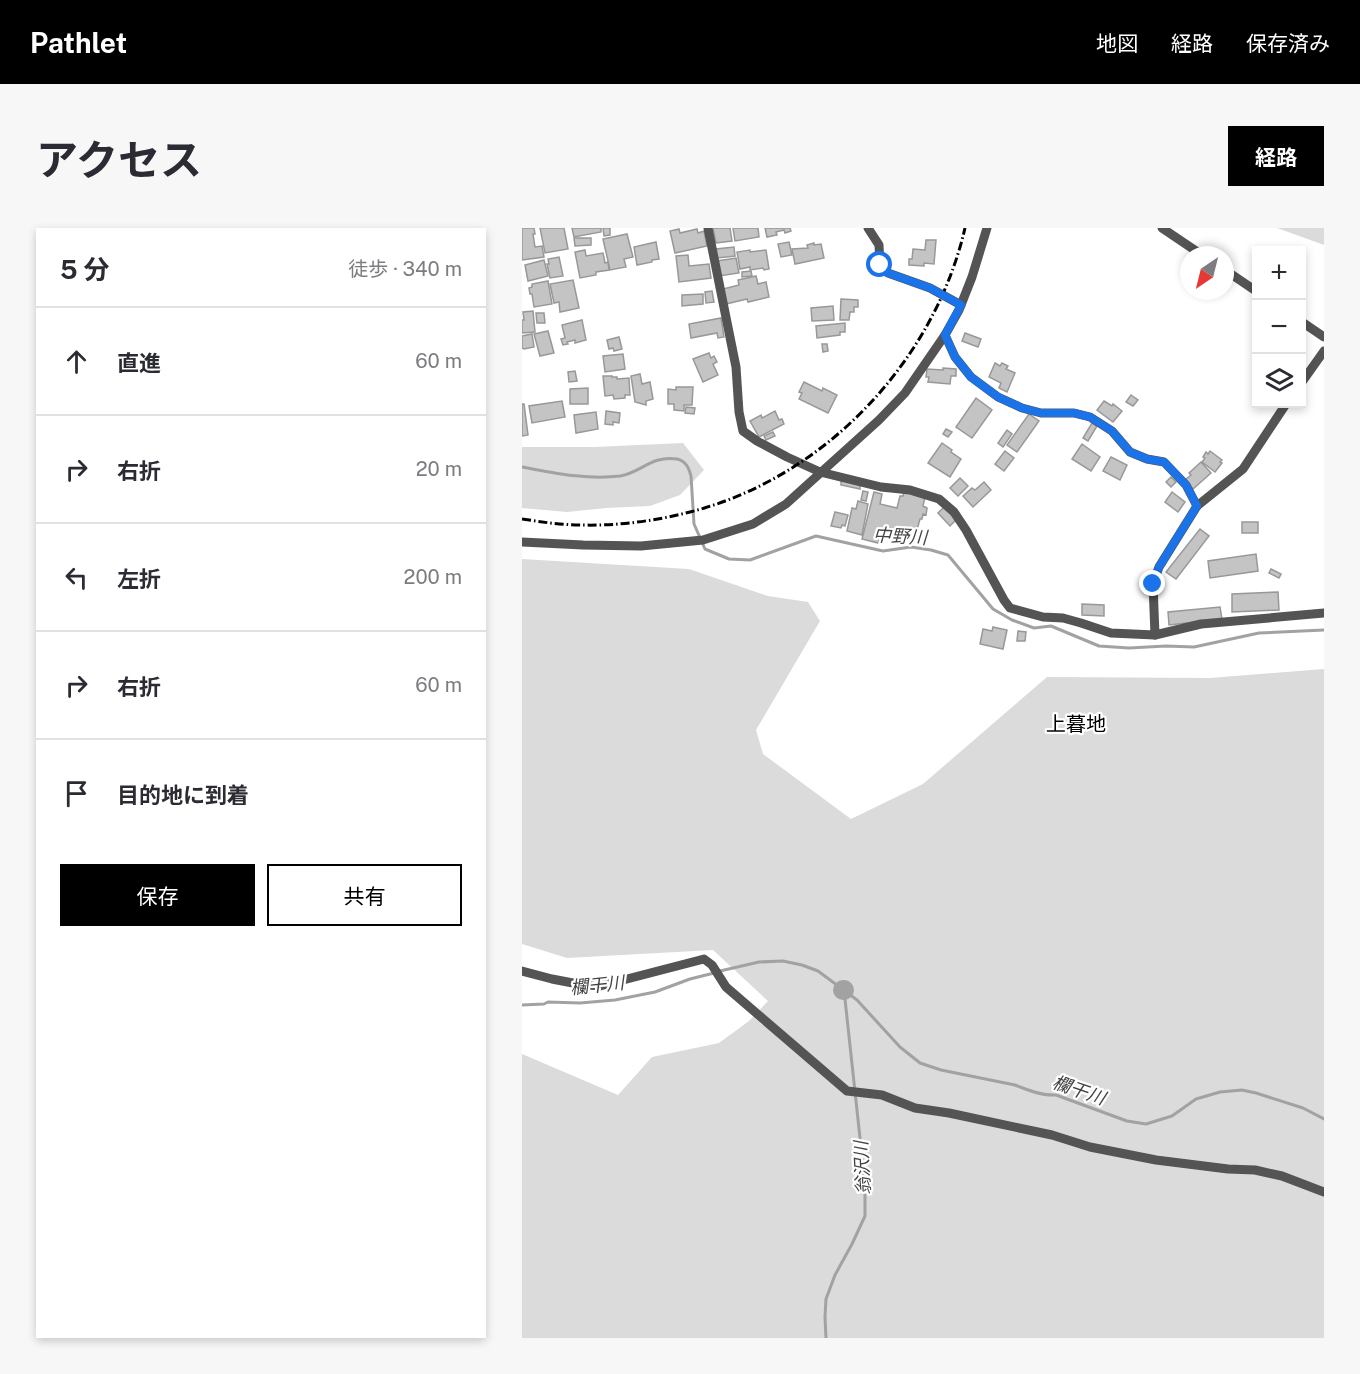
<!DOCTYPE html>
<html lang="ja">
<head>
<meta charset="utf-8">
<style>
	:root { --surface:#fff; --page:#f7f7f7; --text:#2b2b33; --muted:#7c7c81; --line:#e1e1e2; --accent:#000 }
	body { margin:0; font-family:"Public Sans","Noto Sans JP",sans-serif; background:var(--page); color:var(--text) }
	.controls { position:absolute; right:18px; top:18px; display:grid; overflow:hidden; border-radius:0px; box-shadow:0 3px 9px #0003 }
	.controls button { width:54px; height:54px; display:grid; place-items:center; padding:0; border:0; border-bottom:2px solid var(--line); background:var(--surface); color:var(--text); font:30px sans-serif }
	.compass { position:absolute; left:658px; top:18px; width:54px; height:54px; border-radius:50%; background:var(--surface); box-shadow:0 3px 9px #0003; rotate:215deg }
	.stop { position:absolute; width:18px; height:18px; margin:-14px; border:4px solid #1a73e8; border-radius:50%; background:#fff }
	.stop.end { background:#1a73e8; border-color:#fff; box-shadow:0 2px 6px #0008 }
	.list { margin:0; padding:0; list-style:none }
	h2 { display:flex; justify-content:space-between; align-items:center; height:78px; margin:0; padding:0 24px; font-size:26px }
	h2 small { font-size:20px; font-weight:400; color:var(--muted) }
	.list li { display:grid; grid-template-columns:39px 1fr auto; gap:18px; align-items:center; box-sizing:border-box; height:108px; padding:0 24px; border-top:2px solid var(--line) }
	.list b { display:block; font-size:22px; white-space:nowrap }
	.list em { font-size:20px; font-style:normal; color:var(--muted) }
	.actions { display:flex; gap:12px; padding:18px 24px }
	.actions a { flex:1; padding:14px 0; border:2px solid var(--accent); border-radius:0px; text-align:center; font-size:21px; color:var(--accent) }
	.actions .main { background:var(--accent); color:#fff }
	.icon { flex:none; width:33px; height:33px; fill:none; stroke:currentColor; stroke-width:2; stroke-linecap:round; stroke-linejoin:round }
	.map { position:relative; flex:none; width:802px; height:1110px; overflow:hidden; border-radius:0px }
	header { display:flex; align-items:center; gap:36px; box-sizing:border-box; height:84px; padding:0 30px; background:var(--accent); color:#fff }
	header strong { font-size:28px }
	nav { display:flex; gap:33px; margin-inline-start:auto; font-size:21px }
	.intro { display:flex; align-items:center; justify-content:space-between; box-sizing:border-box; height:144px; padding:0 36px }
	h1 { margin:0; font-size:42px }
	.button { padding:15px 27px; border-radius:0px; background:var(--accent); color:#fff; font-size:21px; font-weight:700 }
	main { display:flex; gap:36px; padding:0 36px }
	aside { flex:1; background:var(--surface); border-radius:0px; box-shadow:0 3px 9px #0003 }
	.map>svg:first-child { display:block }
	.green { fill:#dbdbdb }
	.lines { fill:none; stroke-linecap:round; stroke-linejoin:round }
	.stream { stroke:#a2a2a2; stroke-width:3 }
	.river { stroke:#a2a2a2; stroke-width:20 }
	.building { fill:#c4c4c4; stroke:#989898; stroke-width:1.5 }
	.street { stroke:#545454; stroke-width:9 }
	.rail { stroke:#000; stroke-width:3; stroke-dasharray:9 3 1.5 3; stroke-linecap:butt }
	.route { stroke:#1a73e8; stroke-width:8 }
	.labels { text-anchor:middle; dominant-baseline:central; stroke-width:4.5; stroke-linejoin:round; paint-order:stroke }
	.water-label { font-size:18px; font-style:italic; fill:#434343; stroke:#fff }
	.quarter-label { font-size:20px; fill:#000; stroke:#fff }
</style>
</head>
<body>
<header>
<strong>Pathlet</strong>
<nav><a>地図</a><a>経路</a><a>保存済み</a></nav>
</header>
<div class="intro"><h1>アクセス</h1><a class="button">経路</a></div>
<main>
<aside>
<h2>5 分<small>徒歩 · 340 m</small></h2>
<ul class="list">
<li><svg class="icon" aria-label="ahead" viewBox="0 0 24 24"><path d="M12 20V5M6 11l6-6 6 6"/></svg><div><b>直進</b></div><em>60 m</em></li>
<li><svg class="icon" aria-label="right" viewBox="0 0 24 24"><path d="M7 20v-9h11M14 6l5 5-5 5"/></svg><div><b>右折</b></div><em>20 m</em></li>
<li><svg class="icon" aria-label="left" viewBox="0 0 24 24"><path d="M17 20v-9H6M10 6l-5 5 5 5"/></svg><div><b>左折</b></div><em>200 m</em></li>
<li><svg class="icon" aria-label="right" viewBox="0 0 24 24"><path d="M7 20v-9h11M14 6l5 5-5 5"/></svg><div><b>右折</b></div><em>60 m</em></li>
<li><svg class="icon" aria-label="arrive" viewBox="0 0 24 24"><path d="M6 21V4h12l-3 4 3 4H6"/></svg><div><b>目的地に到着</b></div></li>
</ul>
<div class="actions"><a class="main">保存</a><a>共有</a></div>
</aside>
<div class="map">
<svg width="802" height="1110" viewBox="0 0 802 1110">
	<rect width="100%" height="100%" fill="#fff"/>
	<g class="green">
		<path d="M755 0H802V17Z"/>
		<path d="M161 215 182 242 158 267 128 278 84 280 45 284 0 280V219H72Z"/>
		<path d="M0 331 167 341 246 368 286 374 298 393 234 502 241 526 329 591 401 556 525 449 688 450 802 441V1110H0V826L96 867 130 829 197 815 227 793 246 773 191 722 45 730 0 716Z"/>
	</g>
	<g class="lines">
		<g class="stream">
			<path d="M0 239C33 245 64 252 98 248 119 245 129 227 155 231 164 233 167 240 169 248L172 296 183 321 207 331 228 332 294 308 361 323 389 319 409 322 426 327 471 381 490 392 512 400 529 398 577 418 607 420 644 418 672 419 737 405 802 402"/>
			<path d="M198 743 237 734 261 733 280 737 296 743 335 772 378 819 398 835 419 842 493 857C505 862 520 868 534 867L605 893 624 896 650 888 674 871 698 864 720 862 734 865 781 880 802 891"/>
			<path d="M0 777 22 776 26 774 58 775 93 772 133 764 168 751 192 745"/>
			<path d="M304 1110 303 1089 304 1071 313 1047 330 1016 343 988V968L338 910 322 762"/>
		</g>
		<path class="river" d="M321 762H322"/>
	</g>
	<g class="building">
		<path d="M0 0H12L13 6H11L13 19 20 18 22 29 0 32Z"/>
		<path d="M18 0H42L46 21 23 25Z"/>
		<path d="M50 0H79V4L52 9Z"/>
		<path d="M81 0H88V7L82 8Z"/>
		<path d="M191 0H208L210 13 194 15Z"/>
		<path d="M211 0H236L237 9 213 13Z"/>
		<path d="M243 0H268L269 3 263 5 262 2 254 4 255 7 245 9Z"/>
		<path d="M157 1 158 5 175 1 176 5 182 3 185 18 153 25 148 3Z"/>
		<path d="M105 6 111 29 102 31 104 39 88 42 81 11Z"/>
		<path d="M52 10H69V17L53 18Z"/>
		<path d="M404 12H414L412 36 402 35V38L387 37V31H390L391 21 403 22Z"/>
		<path d="M134 14 137 31 130 32V34L115 37 112 19Z"/>
		<path d="M267 14 270 27 259 29 256 16Z"/>
		<path d="M292 15V17L299 16 302 30 273 36 270 21 286 20 285 17Z"/>
		<path d="M212 19 213 28 195 30 194 21Z"/>
		<path d="M63 22 64 28 81 25 83 35 86 34 87 42 74 44V47L58 50 53 24Z"/>
		<path d="M228 22V24L244 22 247 41 242 42 241 40 228 42V39L218 41 215 24Z"/>
		<path d="M166 27 167 38 187 36 189 50 157 54 154 28Z"/>
		<path d="M37 29 41 48 28 50 25 36H27L26 31Z"/>
		<path d="M214 30 217 45 197 48 195 33Z"/>
		<path d="M22 32 26 48 6 53 3 37Z"/>
		<path d="M229 43 230 48 220 49V44Z"/>
		<path d="M234 48 236 56 244 54 247 69 226 74 225 71 204 76 201 61 217 57 216 52Z"/>
		<path d="M51 52 57 80 38 84 37 74 32 75 28 56Z"/>
		<path d="M26 53 30 76 12 79 10 66H8L7 60 10 59V56Z"/>
		<path d="M190 63 192 74 184 75 183 64Z"/>
		<path d="M181 66V76L160 78V67Z"/>
		<path d="M319 71 336 72V79H332V84H328L327 92H318Z"/>
		<path d="M311 78 312 92 290 93 289 80Z"/>
		<path d="M11 83 13 104 0 105V92H2L1 84Z"/>
		<path d="M14 85H22L23 95H15Z"/>
		<path d="M199 90 202 109 196 110 195 105 169 110 167 96Z"/>
		<path d="M60 92 64 112 53 115V112L45 114 46 116 41 117 39 111 43 110 40 97Z"/>
		<path d="M323 95V104H318V107L295 110 294 98Z"/>
		<path d="M26 103 32 125 18 128 12 106Z"/>
		<path d="M443 105 459 111 456 119 440 113Z"/>
		<path d="M10 106 12 119 2 121 0 120V108Z"/>
		<path d="M97 109 100 121 92 123 91 120 87 121 85 112Z"/>
		<path d="M300 116H305L306 123 301 124Z"/>
		<path d="M187 125 189 130 192 128 195 134 191 136 196 147 181 154 171 131Z"/>
		<path d="M101 126 103 141 83 144 81 128Z"/>
		<path d="M473 135 478 138 480 135 486 138 484 141 493 145 485 164 477 160 479 155 467 149Z"/>
		<path d="M421 140 434 141V148H429L428 156 406 154 407 149H404L405 141 421 142Z"/>
		<path d="M53 143 55 153 47 154 46 144Z"/>
		<path d="M118 146 120 156 128 154 131 171 124 173V177L113 174 109 148Z"/>
		<path d="M81 148H90V149H95V151L107 150 108 167H103V170L92 171 91 167 83 168Z"/>
		<path d="M282 154 300 163 301 160 315 167 306 185 277 171 280 165 277 164Z"/>
		<path d="M154 159H171L170 177H162V183L152 182V176H146V161L154 162Z"/>
		<path d="M66 160V176H48V161Z"/>
		<path d="M609 167 616 172 611 178 604 174Z"/>
		<path d="M454 170 470 182 450 210 434 199Z"/>
		<path d="M40 173 43 189 10 195 7 178Z"/>
		<path d="M582 173 590 178 591 176 600 183 591 194 575 182Z"/>
		<path d="M0 176H2L6 207 0 208Z"/>
		<path d="M164 179 173 180 172 186 163 185Z"/>
		<path d="M84 183 98 185 97 195 91 194V197L83 196Z"/>
		<path d="M253 183 257 192 260 191 262 196 237 209 228 193 239 187 240 190Z"/>
		<path d="M74 184 76 201 54 205 52 187Z"/>
		<path d="M507 186 517 193 495 224 485 217Z"/>
		<path d="M570 195 575 198 566 213 561 210Z"/>
		<path d="M424 201 430 204 426 209 421 206Z"/>
		<path d="M485 202 490 206 481 219 476 215Z"/>
		<path d="M251 204 253 208 244 212 242 208Z"/>
		<path d="M420 215 430 222 429 224 439 231 428 249 406 235Z"/>
		<path d="M560 216 578 229 569 243 550 231Z"/>
		<path d="M483 223 492 230 482 243 473 236Z"/>
		<path d="M688 223 700 232 698 234 700 235 693 244 680 234 683 230 681 229 684 224 686 226Z"/>
		<path d="M589 229 605 237 598 252 581 243Z"/>
		<path d="M679 234 689 245 671 261 663 252 669 247 667 245Z"/>
		<path d="M649 249 654 254 649 259 644 254Z"/>
		<path d="M438 250 446 258 436 268 428 260Z"/>
		<path d="M319 252 338 256V261L319 257Z"/>
		<path d="M462 254 469 262 451 279 441 268 450 260 453 262Z"/>
		<path d="M341 263 346 264 344 273 339 272Z"/>
		<path d="M352 264 360 266 358 276 375 280 378 268H381L382 264 403 269 401 278 405 280 404 287 401 286 400 291H398L395 302 388 301 385 312 380 314 358 309 356 315 340 311Z"/>
		<path d="M650 264 663 274 656 284 643 274Z"/>
		<path d="M336 273 346 276 340 307 325 303 330 280 334 281Z"/>
		<path d="M422 279 434 292 428 298 416 285Z"/>
		<path d="M313 284 326 287 323 298 320 297 319 300 309 298Z"/>
		<rect x="720" y="294" width="16" height="11"/>
		<path d="M678 301 687 308 654 351 644 344Z"/>
		<path d="M734 326 736 343 688 350 686 333Z"/>
		<path d="M749 341 759 346 757 350 747 345Z"/>
		<path d="M756 364 757 382 710 384V366Z"/>
		<path d="M560 376 582 377V388L560 387Z"/>
		<path d="M698 379 700 391 647 397 646 384Z"/>
		<path d="M471 399 485 402 481 421 458 416 461 401 470 403Z"/>
		<path d="M496 403 504 404 503 413H495Z"/>
	</g>
	<g class="lines">
		<g class="street">
			<path d="M186 0 214 139 217 184 221 203 235 213 265 229 298 244 359 259 388 262 417 271 432 284 444 302 482 372 488 380 521 389 541 390 559 395 589 405 633 407 679 396 802 385"/>
			<path d="M346 0 357 17 358 37 366 45 408 60 439 77"/>
			<path d="M640 0 680 27"/>
			<path d="M703 42 734 63"/>
			<path d="M780 94 802 109"/>
			<path d="M423 107 433 129 449 149 476 169 500 180 519 185H552L568 189 590 203 608 224 625 231 642 234 664 257 675 278"/>
			<path d="M780 154 802 123"/>
			<path d="M0 314 61 317 119 318 181 312 231 296 264 276 357 192 383 165 423 107 437 82 450 49 465 0"/>
			<path d="M633 407 631 356 637 339 675 278 721 241 764 176"/>
			<path d="M0 743 30 751 56 756 78 758 182 731 190 737 204 759 325 863 360 867 393 880 427 885 530 907 568 919 634 932 706 941 733 942 760 948 802 964"/>
		</g>
		<path class="rail" d="M0 291C20 294 39 297 59 297 95 298 133 293 168 284 302 250 412 134 443 0"/>
	</g>
	<g class="lines">
		<path class="route" d="M358 37 366 45 408 60 439 77 423 107 433 129 449 149 476 169 500 180 519 185H552L568 189 590 203 608 224 625 231 642 234 664 257 675 278 637 339 631 356"/>
	</g>
	<g class="labels">
		<g class="water-label">
			<text transform="translate(378 308) rotate(3)">中野川</text>
			<text transform="translate(75 757) rotate(-6)">欄干川</text>
			<text transform="translate(557 862) rotate(19)">欄干川</text>
			<text transform="translate(340 940) rotate(-93)">翁沢川</text>
		</g>
		<g class="quarter-label">
			<text x="554" y="496">上暮地</text>
		</g>
	</g>
</svg>
<div class="controls">
<button>+</button>
<button>−</button>
<button><svg class="icon" aria-label="layers" viewBox="0 0 24 24"><path d="M12 4l9 5-9 5-9-5zM3 14l9 5 9-5"/></svg></button>
</div>
<svg class="compass" viewBox="-18 -18 36 36"><path d="M0-13l5 13h-10z" fill="#e53935"/><path d="M0 13l5-13h-10z" fill="#7c7c81"/></svg>
<div class="stop" style="left:358px;top:37px"></div>
<div class="stop end" style="left:631px;top:356px"></div>
</div>
</main>
</body>
</html>
